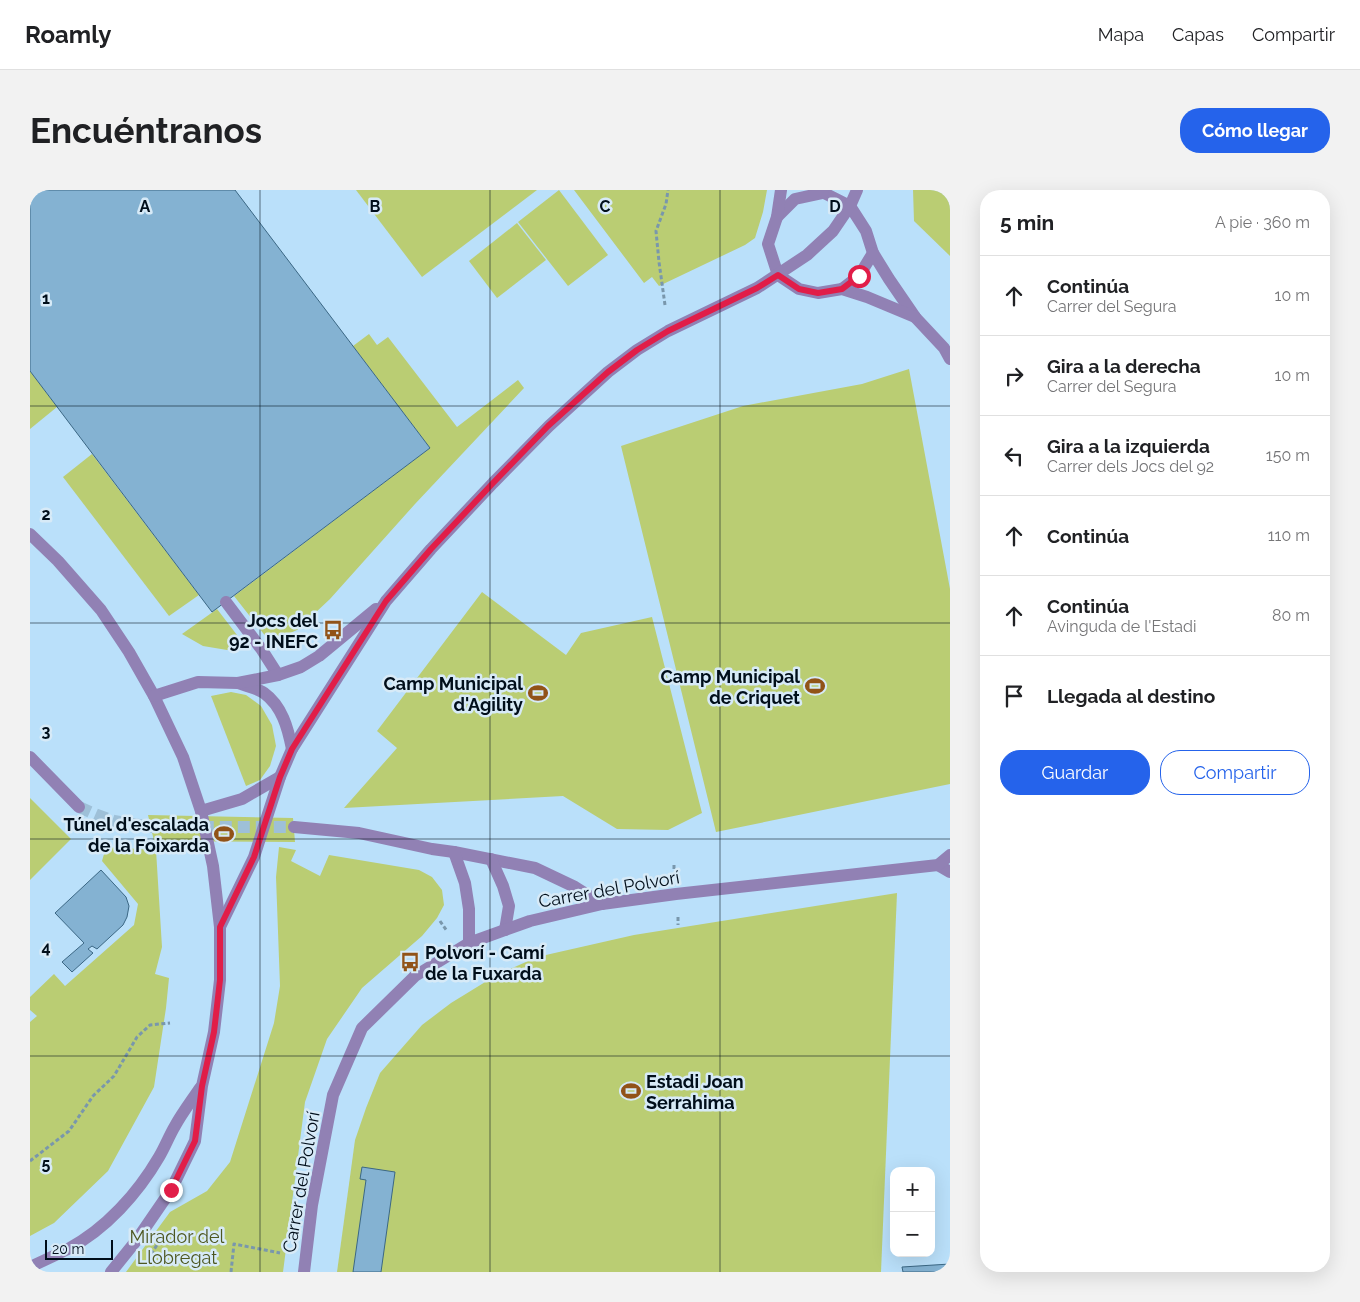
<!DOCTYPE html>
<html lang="es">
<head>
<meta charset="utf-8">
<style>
	:root { --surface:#fff; --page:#f2f2f2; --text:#202124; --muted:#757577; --line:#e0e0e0; --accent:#2563eb }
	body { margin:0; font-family:Raleway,sans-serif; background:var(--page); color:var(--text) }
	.controls { position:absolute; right:15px; bottom:15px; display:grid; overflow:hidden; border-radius:10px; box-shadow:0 5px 20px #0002 }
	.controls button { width:45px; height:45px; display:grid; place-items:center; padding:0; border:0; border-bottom:1px solid var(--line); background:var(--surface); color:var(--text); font:25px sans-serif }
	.scale { position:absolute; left:15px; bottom:12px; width:68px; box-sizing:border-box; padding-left:5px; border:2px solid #000e1a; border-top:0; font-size:14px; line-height:18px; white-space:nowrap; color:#000e1a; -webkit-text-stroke:4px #d7eaf7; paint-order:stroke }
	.stop { position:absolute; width:15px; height:15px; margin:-11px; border:4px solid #e11d48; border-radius:50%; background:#fff }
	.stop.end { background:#e11d48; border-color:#fff; box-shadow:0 1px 5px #0008 }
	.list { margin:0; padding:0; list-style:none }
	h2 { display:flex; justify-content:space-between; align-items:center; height:65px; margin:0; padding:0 20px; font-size:21px }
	h2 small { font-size:16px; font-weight:400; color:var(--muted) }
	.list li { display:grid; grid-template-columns:32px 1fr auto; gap:15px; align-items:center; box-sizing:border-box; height:80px; padding:0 20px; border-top:1px solid var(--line) }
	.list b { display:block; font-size:19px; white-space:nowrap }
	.list p { margin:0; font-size:16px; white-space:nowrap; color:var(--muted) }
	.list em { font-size:16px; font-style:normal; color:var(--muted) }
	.actions { display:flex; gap:10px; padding:15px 20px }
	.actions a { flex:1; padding:11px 0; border:1px solid var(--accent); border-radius:20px; text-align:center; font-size:18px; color:var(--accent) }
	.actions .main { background:var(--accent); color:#fff }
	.icon { flex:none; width:28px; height:28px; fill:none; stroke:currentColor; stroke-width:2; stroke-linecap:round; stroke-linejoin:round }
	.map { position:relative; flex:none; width:920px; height:1082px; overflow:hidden; border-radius:20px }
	header { display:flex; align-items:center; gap:30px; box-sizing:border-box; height:70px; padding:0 25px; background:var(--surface); border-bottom:1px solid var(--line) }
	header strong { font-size:24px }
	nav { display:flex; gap:28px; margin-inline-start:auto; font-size:18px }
	.intro { display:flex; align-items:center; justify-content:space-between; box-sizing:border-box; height:120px; padding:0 30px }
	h1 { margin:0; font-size:35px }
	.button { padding:12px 22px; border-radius:20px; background:var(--accent); color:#fff; font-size:18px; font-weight:700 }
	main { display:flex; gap:30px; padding:0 30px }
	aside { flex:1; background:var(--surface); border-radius:20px; box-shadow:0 5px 20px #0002 }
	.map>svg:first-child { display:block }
	.green { fill:#bacd73 }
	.building { fill:#84b2d2; stroke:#3b6784 }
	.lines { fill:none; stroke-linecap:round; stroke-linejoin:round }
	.minor-tunnel { stroke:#9ec0d8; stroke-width:12; stroke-dasharray:12 6; stroke-linecap:butt }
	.path { stroke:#7997ac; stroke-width:3; stroke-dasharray:4 2.5; stroke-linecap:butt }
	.minor { stroke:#9181b4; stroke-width:12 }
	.route { stroke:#e11d48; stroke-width:6 }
	.grid { fill:none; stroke:#000e1a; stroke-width:1; stroke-opacity:0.55 }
	.labels { text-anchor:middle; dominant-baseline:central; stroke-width:5; stroke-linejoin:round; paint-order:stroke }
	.poi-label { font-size:18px; font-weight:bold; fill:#000e1a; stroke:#d7eaf7; text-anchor:end }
	.street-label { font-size:18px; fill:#000e1a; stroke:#d7eaf7 }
	.park-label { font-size:18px; fill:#4d5720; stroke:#d7eaf7 }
	.grid-label { font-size:16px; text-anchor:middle; font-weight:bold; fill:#000e1a; stroke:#d7eaf7; stroke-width:5; stroke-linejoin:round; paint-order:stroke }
</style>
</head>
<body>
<header>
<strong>Roamly</strong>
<nav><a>Mapa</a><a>Capas</a><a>Compartir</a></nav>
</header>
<div class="intro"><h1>Encuéntranos</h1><a class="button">Cómo llegar</a></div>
<main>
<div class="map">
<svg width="920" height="1082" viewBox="0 0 920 1082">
	<rect width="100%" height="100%" fill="#bae0fa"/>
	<g class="green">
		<path d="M326 0H507L392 87Z"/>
		<path d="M529 0 578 65 538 96 488 32Z"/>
		<path d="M544 0H737L733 22 725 48 715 55 629 96 622 87 614 93Z"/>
		<path d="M883 0H920V66L884 31Z"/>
		<path d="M487 33 516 70 467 108 439 71Z"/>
		<path d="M339 144 347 155 358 147 427 237 488 190 494 198 385 314 300 409 267 440 240 452 204 406 400 258 323 156Z"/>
		<path d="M879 179 920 399V594L686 642 591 256 713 216 832 194Z"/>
		<path d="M0 181 27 217 0 239Z"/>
		<path d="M62 264 169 405 139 426 33 287Z"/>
		<path d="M452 402 536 465 551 443 622 427 672 623 638 640 587 639 533 606 314 618 367 558 347 541Z"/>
		<path d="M187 419 217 458 197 460 173 456 152 444Z"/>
		<path d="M201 502 216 505 231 516 242 535 246 556 240 576 230 590 216 596 181 506Z"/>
		<path d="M0 608 41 649 0 690Z"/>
		<path d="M118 625 263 628 265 652 124 651Z"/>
		<path d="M76 657 126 660 132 757 125 784 139 788 136 818 124 897 78 981 24 1033 0 1046V832L7 826 0 820V807L24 784 35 796 104 735 108 714 72 671Z"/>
		<path d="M249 657 266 660 261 671 290 686 299 665 389 680 402 687 412 700 414 715 407 728 392 746 332 798 297 849 275 912 253 1082H96L140 1022 177 1001 200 972 244 833 250 796 246 687Z"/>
		<path d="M867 703 851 1082H307L325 950 336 918 350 883 392 835 421 813 465 786 507 767 604 745Z"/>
	</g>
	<g class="building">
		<path d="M0 0H205L400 258 182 422 0 181Z"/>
		<path d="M71 680 96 707 99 716 97 727 93 735 67 759 62 756 58 759 63 763 42 782 32 772 54 753 25 723Z"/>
		<path d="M332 977 365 982 351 1082H323L336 990 330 989Z"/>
		<path d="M920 1074V1082H873L872 1077Z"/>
	</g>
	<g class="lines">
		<path class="minor-tunnel" d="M49 617 67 625 84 631 122 637H264"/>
		<g class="path">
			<path d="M635 115 629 72 626 41 636 14 638 0"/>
			<path d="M644 675V680"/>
			<path d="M648 727V735"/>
			<path d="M410 731 417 741"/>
			<path d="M444 785 448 789"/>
			<path d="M0 971 39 941 63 906 84 886 107 847 120 835 140 833"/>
			<path d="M121 1064 133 1046"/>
			<path d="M201 1082 204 1054 250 1063"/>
		</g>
		<g class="minor">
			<path d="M788 0 820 16"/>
			<path d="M820 16 836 41 843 63 859 89 885 127 914 158 920 169"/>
			<path d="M747 27 765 9 793 3"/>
			<path d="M748 85 769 99 788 103 812 99 837 107 885 127"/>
			<path d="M748 85 738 54 747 27 751 0"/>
			<path d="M812 99 829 86 843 63"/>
			<path d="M0 344 28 371 71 420 99 462 124 506 153 567 171 621 183 676 190 737V790L184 842 172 896 165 951 141 1000 106 1051 81 1082"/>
			<path d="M196 412 232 460 248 485"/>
			<path d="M208 493C216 496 227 498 234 503 252 516 258 538 262 559"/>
			<path d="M124 506 168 492 208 493 248 485 271 477 289 466 346 419"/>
			<path d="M0 567 49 617"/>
			<path d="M171 621 212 609 250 587"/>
			<path d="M264 637 329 643 402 659 424 662 505 678 545 697 572 714"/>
			<path d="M424 662 435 693 439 719V753"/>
			<path d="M461 669 473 696 479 716 475 740"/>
			<path d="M908 675 920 682"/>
			<path d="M190 737 224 667 250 587 262 559 356 411 401 359 463 293 519 236 578 182 607 160 638 141 727 98 777 65 803 41 820 16 827 0"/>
			<path d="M0 1077C13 1071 26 1065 38 1059 76 1039 108 1003 129 967 135 957 139 946 145 936 152 923 162 910 170 898"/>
			<path d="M274 1082 282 1015 303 905 332 838 385 786 439 753 500 731 572 714 646 704 908 675 920 665"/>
		</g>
	</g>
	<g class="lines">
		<path class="route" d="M141 1000 165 951 172 896 184 842 190 790V737L224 667 250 587 262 559 356 411 401 359 463 293 518 236 578 182 607 160 638 141 727 98 748 85 769 99 788 103 812 99 829 86"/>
	</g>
	<path class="grid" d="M230 0V1082M460 0V1082M690 0V1082M0 216H920M0 433H920M0 649H920M0 866H920"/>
	<defs>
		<symbol id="bus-bare" viewBox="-9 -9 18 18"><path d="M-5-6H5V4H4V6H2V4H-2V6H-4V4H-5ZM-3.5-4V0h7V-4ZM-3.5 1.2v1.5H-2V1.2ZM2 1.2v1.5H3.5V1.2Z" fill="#915318" stroke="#d7eaf7" stroke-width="2.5" paint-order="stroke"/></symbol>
		<symbol id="stadium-bare" viewBox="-9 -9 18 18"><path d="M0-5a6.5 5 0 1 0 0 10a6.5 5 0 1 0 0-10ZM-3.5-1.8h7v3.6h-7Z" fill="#915318" stroke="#d7eaf7" stroke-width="2.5" paint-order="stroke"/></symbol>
	</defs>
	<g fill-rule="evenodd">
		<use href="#bus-bare" x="289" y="426" width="28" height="28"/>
		<use href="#stadium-bare" x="771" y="482" width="28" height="28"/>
		<use href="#stadium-bare" x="494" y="489" width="28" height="28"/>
		<use href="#stadium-bare" x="180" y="630" width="28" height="28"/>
		<use href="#bus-bare" x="366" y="758" width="28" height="28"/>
		<use href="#stadium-bare" x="587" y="887" width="28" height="28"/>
	</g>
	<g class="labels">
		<g class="poi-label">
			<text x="288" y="430">Jocs del<tspan x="288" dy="21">92 - INEFC</tspan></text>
			<text x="770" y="486">Camp Municipal<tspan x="770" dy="21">de Criquet</tspan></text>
			<text x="493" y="493">Camp Municipal<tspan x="493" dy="21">d'Agility</tspan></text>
			<text x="179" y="634">Túnel d'escalada<tspan x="179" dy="21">de la Foixarda</tspan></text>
			<text x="395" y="762" text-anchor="start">Polvorí - Camí<tspan x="395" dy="21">de la Fuxarda</tspan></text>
			<text x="616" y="891" text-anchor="start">Estadi Joan<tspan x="616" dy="21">Serrahima</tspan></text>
		</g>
		<g class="street-label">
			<text transform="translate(579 699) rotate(-10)">Carrer del Polvorí</text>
			<text transform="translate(271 992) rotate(-80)">Carrer del Polvorí</text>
		</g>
		<g class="park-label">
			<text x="147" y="1046">Mirador del<tspan x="147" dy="21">Llobregat</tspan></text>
		</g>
	</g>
	<g class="grid-label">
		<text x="115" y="22">A</text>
		<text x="345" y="22">B</text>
		<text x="575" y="22">C</text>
		<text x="805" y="22">D</text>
		<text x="16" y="114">1</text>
		<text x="16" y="330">2</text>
		<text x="16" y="547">3</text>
		<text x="16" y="763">4</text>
		<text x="16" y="979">5</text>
	</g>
</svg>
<div class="controls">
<button>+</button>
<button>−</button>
</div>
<div class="scale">20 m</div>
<div class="stop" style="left:829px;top:86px"></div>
<div class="stop end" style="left:141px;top:1000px"></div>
</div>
<aside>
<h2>5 min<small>A pie · 360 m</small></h2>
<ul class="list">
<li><svg class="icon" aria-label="ahead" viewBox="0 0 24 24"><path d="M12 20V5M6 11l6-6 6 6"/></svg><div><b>Continúa</b><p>Carrer del Segura</p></div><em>10 m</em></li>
<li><svg class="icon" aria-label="right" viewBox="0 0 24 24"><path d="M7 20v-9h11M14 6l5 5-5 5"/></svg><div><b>Gira a la derecha</b><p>Carrer del Segura</p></div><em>10 m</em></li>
<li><svg class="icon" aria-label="left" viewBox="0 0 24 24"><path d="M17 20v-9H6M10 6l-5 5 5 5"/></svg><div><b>Gira a la izquierda</b><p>Carrer dels Jocs del 92</p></div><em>150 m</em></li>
<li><svg class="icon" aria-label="ahead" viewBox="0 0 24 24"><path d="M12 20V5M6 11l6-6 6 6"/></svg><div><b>Continúa</b></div><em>110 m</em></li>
<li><svg class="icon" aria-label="ahead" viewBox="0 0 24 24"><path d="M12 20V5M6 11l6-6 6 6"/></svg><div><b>Continúa</b><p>Avinguda de l'Estadi</p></div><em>80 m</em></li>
<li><svg class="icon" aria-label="arrive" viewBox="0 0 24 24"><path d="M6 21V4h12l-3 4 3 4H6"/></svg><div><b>Llegada al destino</b></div></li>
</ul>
<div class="actions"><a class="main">Guardar</a><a>Compartir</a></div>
</aside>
</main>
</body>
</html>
